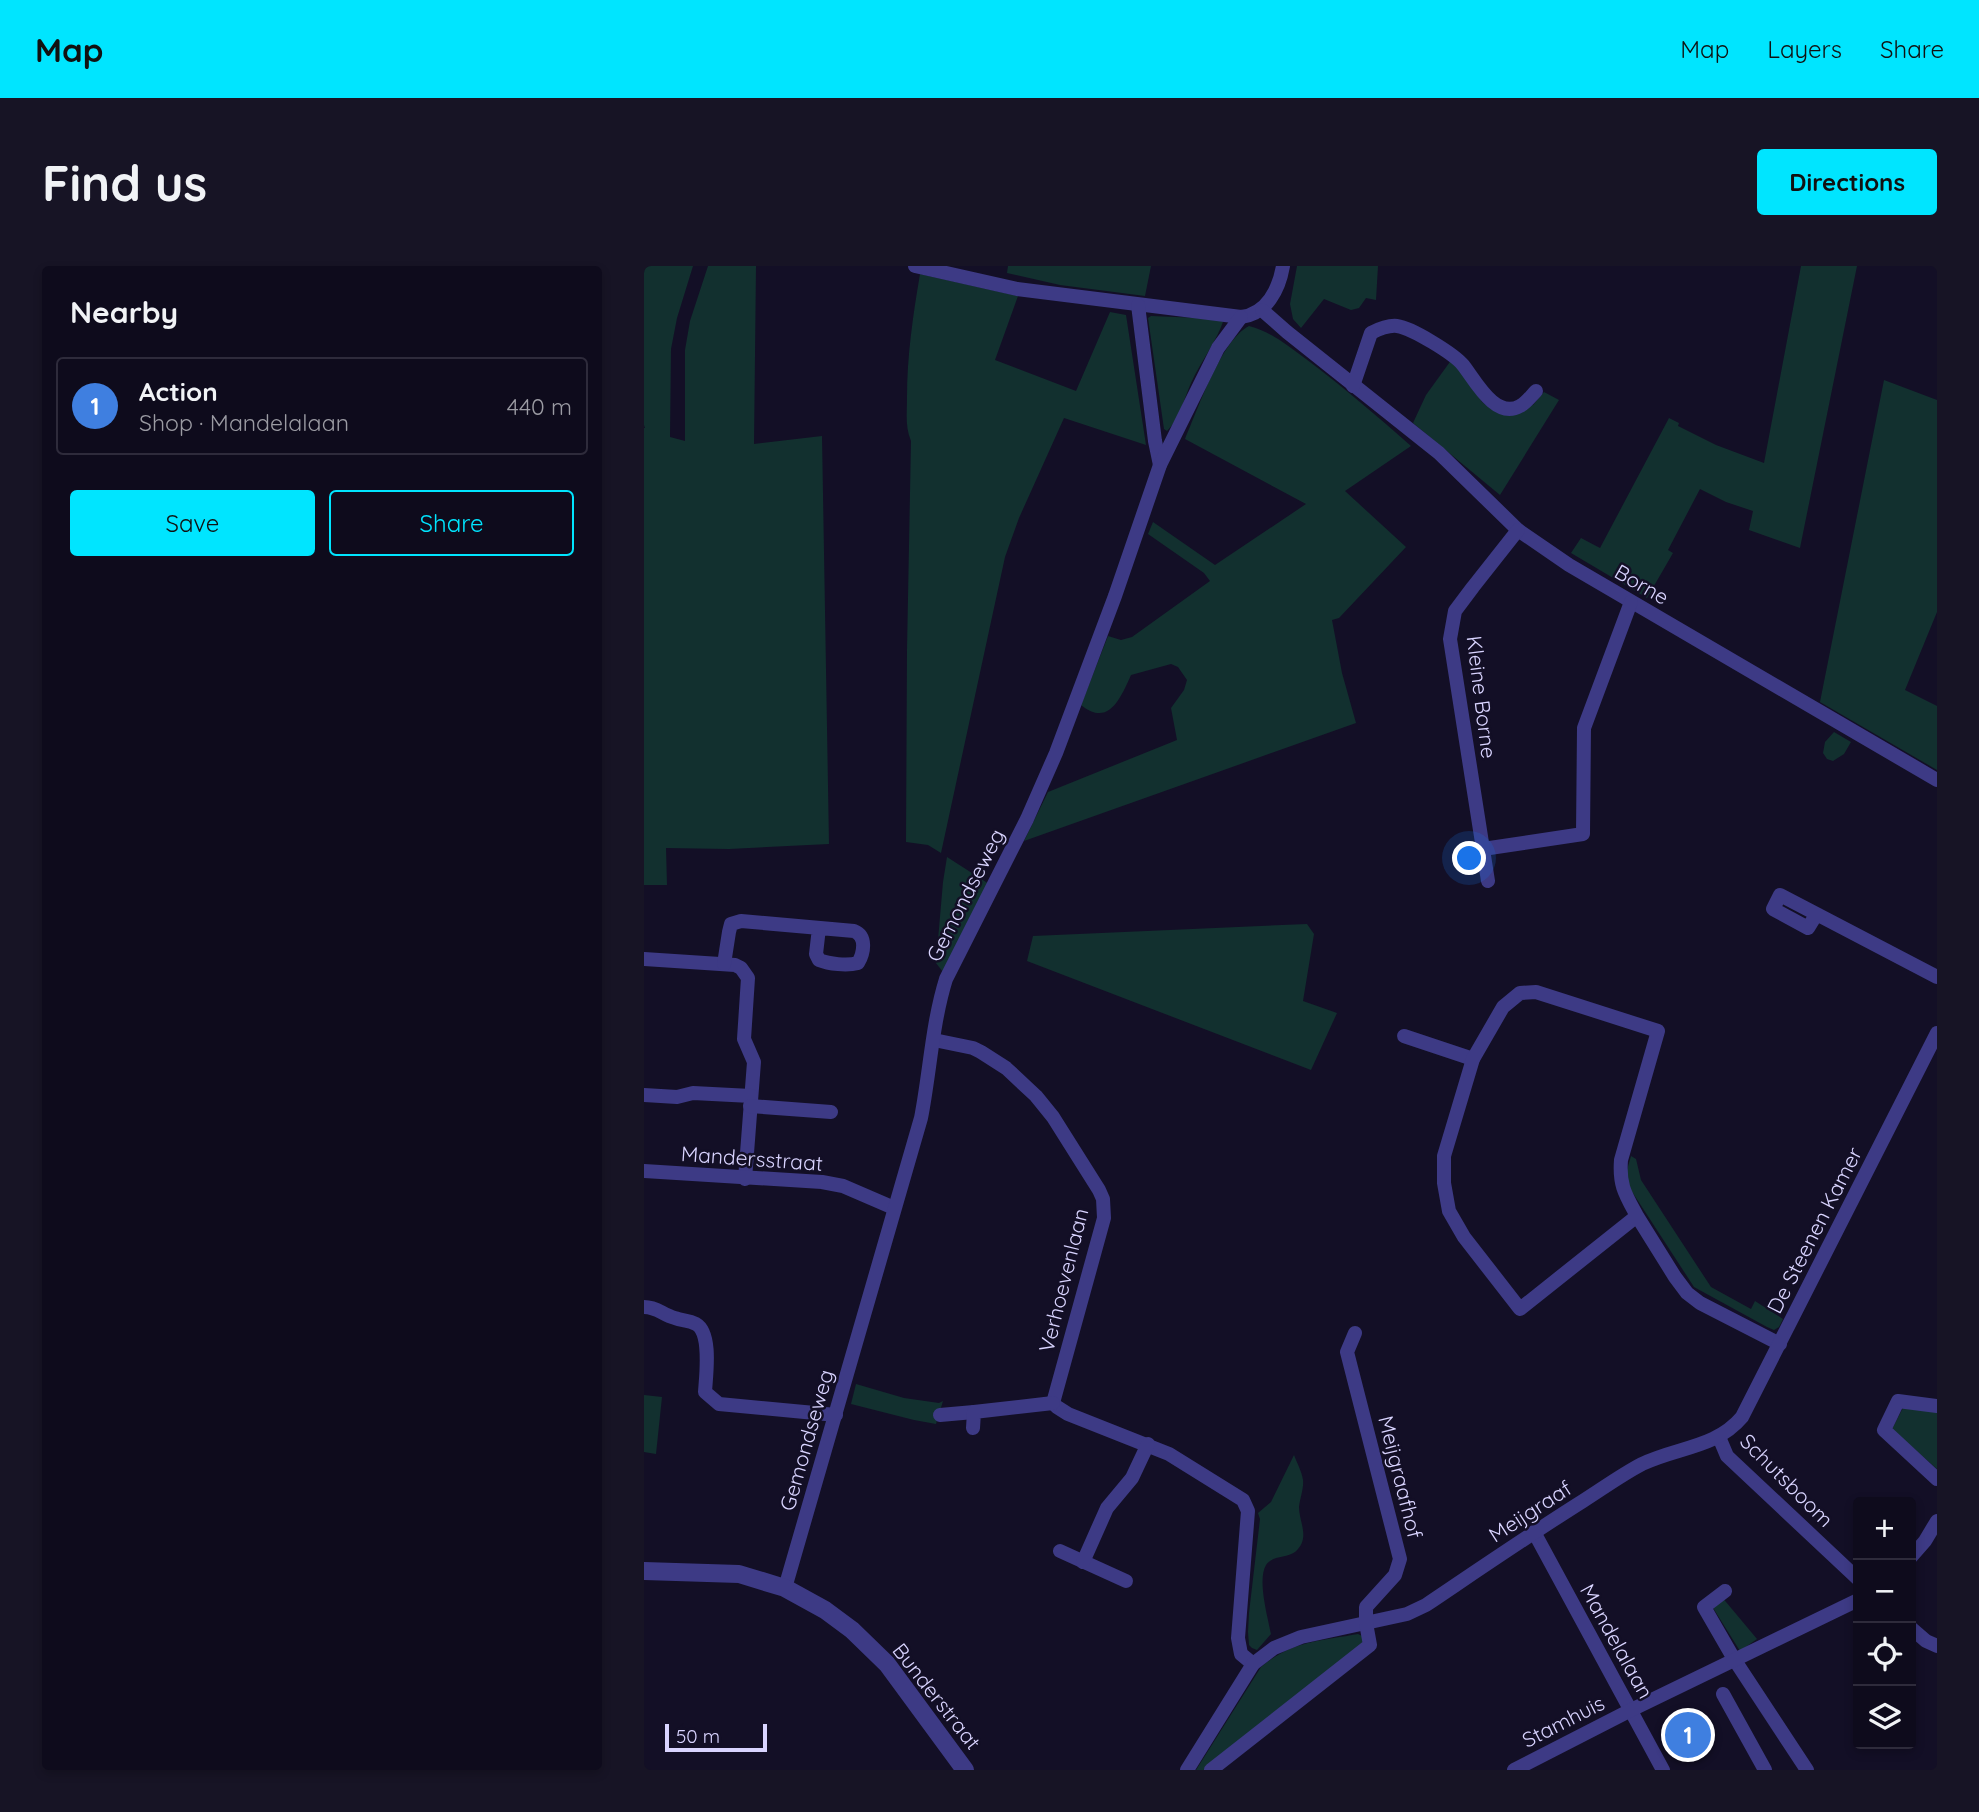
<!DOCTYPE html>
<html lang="en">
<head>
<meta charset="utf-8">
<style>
	:root { --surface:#0e0b1c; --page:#171425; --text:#f1f3f6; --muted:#9b9ba3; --line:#2e2b3b; --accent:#00e5ff }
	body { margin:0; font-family:Quicksand,sans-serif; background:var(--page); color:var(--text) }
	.controls { position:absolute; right:21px; bottom:21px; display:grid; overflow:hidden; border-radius:7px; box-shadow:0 4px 10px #0003 }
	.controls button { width:63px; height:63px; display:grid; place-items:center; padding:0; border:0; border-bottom:2px solid var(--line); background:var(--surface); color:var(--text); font:35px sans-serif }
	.scale { position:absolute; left:21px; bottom:18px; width:102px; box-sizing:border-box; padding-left:7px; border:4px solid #d9d4ff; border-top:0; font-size:19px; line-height:24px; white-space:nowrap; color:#d9d4ff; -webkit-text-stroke:5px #130f26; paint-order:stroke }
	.you { position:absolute; left:826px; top:593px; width:24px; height:24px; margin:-18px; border:5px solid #fff; border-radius:50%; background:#1a73e8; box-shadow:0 0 0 10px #1a73e833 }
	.badge { display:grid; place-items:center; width:46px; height:46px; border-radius:50%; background:var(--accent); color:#fff; font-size:23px; font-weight:700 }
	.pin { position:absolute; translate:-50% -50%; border:4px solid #fff; box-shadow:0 2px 7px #0006 }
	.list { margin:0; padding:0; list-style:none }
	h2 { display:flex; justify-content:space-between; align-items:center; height:91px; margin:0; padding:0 28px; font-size:30px }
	h2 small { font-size:23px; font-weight:400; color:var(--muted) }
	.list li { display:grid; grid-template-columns:46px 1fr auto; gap:21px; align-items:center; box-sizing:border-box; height:98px; margin:0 14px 14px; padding:0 14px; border:2px solid var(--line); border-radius:7px }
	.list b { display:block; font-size:26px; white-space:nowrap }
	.list p { margin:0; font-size:23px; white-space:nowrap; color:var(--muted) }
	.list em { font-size:23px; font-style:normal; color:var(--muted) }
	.actions { display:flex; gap:14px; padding:21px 28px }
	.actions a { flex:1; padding:16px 0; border:2px solid var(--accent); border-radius:7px; text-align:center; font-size:24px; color:var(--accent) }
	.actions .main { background:var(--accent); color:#111 }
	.icon { flex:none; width:38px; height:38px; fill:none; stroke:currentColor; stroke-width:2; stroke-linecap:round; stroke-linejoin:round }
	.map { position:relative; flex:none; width:1293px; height:1504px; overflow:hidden; border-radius:7px }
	header { display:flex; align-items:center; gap:42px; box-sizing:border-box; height:98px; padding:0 35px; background:var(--accent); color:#111 }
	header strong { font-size:33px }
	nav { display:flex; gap:38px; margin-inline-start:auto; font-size:24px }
	.intro { display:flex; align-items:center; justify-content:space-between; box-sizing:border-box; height:168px; padding:0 42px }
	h1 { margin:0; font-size:49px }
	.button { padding:18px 32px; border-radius:7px; background:var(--accent); color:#111; font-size:24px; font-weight:700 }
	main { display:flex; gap:42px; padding:0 42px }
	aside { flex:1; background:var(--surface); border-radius:7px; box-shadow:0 4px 10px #0003 }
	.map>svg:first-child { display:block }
	.green { fill:#12302f }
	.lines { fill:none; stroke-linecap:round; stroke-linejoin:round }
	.minor { stroke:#3d3a85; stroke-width:14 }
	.tertiary { stroke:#3d3a85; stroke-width:18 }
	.labels { text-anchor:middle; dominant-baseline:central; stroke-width:5; stroke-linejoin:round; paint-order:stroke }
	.street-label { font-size:21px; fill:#d9d4ff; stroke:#130f26 }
</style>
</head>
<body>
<header>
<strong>Map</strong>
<nav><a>Map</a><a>Layers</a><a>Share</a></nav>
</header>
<div class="intro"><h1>Find us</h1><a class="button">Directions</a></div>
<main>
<aside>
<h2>Nearby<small></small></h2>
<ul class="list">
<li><span class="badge" style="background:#3f7fe0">1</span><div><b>Action</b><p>Shop · Mandelalaan</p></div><em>440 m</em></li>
</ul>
<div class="actions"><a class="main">Save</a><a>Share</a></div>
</aside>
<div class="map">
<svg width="1293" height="1504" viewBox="0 0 1293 1504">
	<rect width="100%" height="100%" fill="#130f26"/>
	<g class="green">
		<path d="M0 0H49L33 52 27 83 26 171 41 175V84L46 55 64 0H112L110 178 178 170 185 578 85 583 22 582 23 619H0V162H1L0 159Z"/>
		<path d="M364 0H507L501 30 416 19 363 7Z"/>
		<path d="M653 0H734L732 34 722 32 715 42 707 44 680 33 657 62 649 53 646 38Z"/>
		<path d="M1157 0H1213L1156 282 1105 264 1109 245 1082 236 1056 223 1024 284 1029 287 1003 332 927 287 937 272 956 282 1025 152 1035 157 1034 160 1072 179 1120 197Z"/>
		<path d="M276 8 374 30 351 94 432 125 466 46 482 49 502 179 420 152 375 252 361 291 297 587 284 579 262 576 263 384 267 175C261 161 263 147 263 132 263 90 269 49 276 8Z"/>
		<path d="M507 50 580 53C573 75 557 95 547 117 540 132 536 153 523 165L520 163 504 52Z"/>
		<path d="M605 60C626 65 644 80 662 93 698 120 733 150 767 180L701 225 762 281 695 352 688 354 698 407 712 457 380 575 404 526 533 474 527 442 540 424 543 414 534 401 527 398 487 409C477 431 465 462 437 439L464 370 477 374 488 371 566 315 560 307 504 268 509 256 571 299 662 238 541 173C554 144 576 75 605 60Z"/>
		<path d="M808 93 827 117 838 136 847 143 889 139 900 126 915 134 856 229 769 157 782 129Z"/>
		<path d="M1240 114 1293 134V346L1261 424 1293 440V504L1176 436Z"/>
		<path d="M1190 466 1207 476 1200 488 1189 495 1183 493 1179 487 1181 476Z"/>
		<path d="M303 591 345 618 299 706 292 697 299 616Z"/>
		<path d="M663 658 670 668 659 735 693 747 667 804 383 695 389 670Z"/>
		<path d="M987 890 992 893 997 914 1067 1021 1107 1043 1111 1035 1139 1053 1135 1061 1130 1064 1123 1061 1050 1021 983 918 981 911Z"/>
		<path d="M212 1118 260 1132 295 1137 299 1135 292 1158 270 1154 207 1138Z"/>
		<path d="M0 1129 18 1131 12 1188 0 1186Z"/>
		<path d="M1259 1142 1293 1146V1203L1248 1163Z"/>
		<path d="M650 1189C653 1197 658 1206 659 1214 660 1222 656 1232 655 1241 655 1257 667 1272 651 1286 643 1292 629 1289 622 1299 613 1314 624 1352 627 1368L613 1384 608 1382 605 1379 604 1366 605 1347 616 1253 614 1247 627 1236Z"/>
		<path d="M1077 1330 1113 1373 1096 1385 1066 1337Z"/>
		<path d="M714 1368 720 1371 721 1375 561 1504H552L617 1401C648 1375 676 1375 714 1368Z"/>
	</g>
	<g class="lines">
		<g class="minor">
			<path d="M271 0 373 23 597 51C623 48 635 23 639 0"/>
			<path d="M494 39 511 175 516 199"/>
			<path d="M618 44 643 66 795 187 874 264 925 299 1293 514"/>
			<path d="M709 120 727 67C735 63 744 59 753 60 768 62 810 88 819 99 831 114 851 154 876 140 882 137 887 130 892 125"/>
			<path d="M839 583 939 568 940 462 987 336"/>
			<path d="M844 615 806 373 811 345 829 321 874 264"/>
			<path d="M1172 649 1164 662 1129 643 1136 629 1293 711"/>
			<path d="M0 693 91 699 97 702 104 712 100 773 110 796 101 913"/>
			<path d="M80 698 85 666 87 658 97 655 210 665C223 670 220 687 214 697 203 700 185 698 175 694L172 688 175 662"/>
			<path d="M760 770 829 793"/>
			<path d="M290 774 329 782 337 786 362 802 392 830 409 851 455 924 459 933 460 952 409 1137"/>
			<path d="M0 829 33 831 49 827 107 830"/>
			<path d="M106 840 187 846"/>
			<path d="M0 905 178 916 199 920 250 942"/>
			<path d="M993 950C981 928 975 919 977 894L1014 765 892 726 876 727 859 741 829 793 800 890V917L805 945 820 971 876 1043 993 950 1031 1011 1043 1027 1056 1037 1136 1078"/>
			<path d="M0 1041C14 1041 18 1049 31 1052 38 1055 44 1054 52 1058 68 1067 62 1109 61 1126L75 1138 192 1149"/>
			<path d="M409 1137 413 1141 424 1148 525 1188 599 1234 604 1245 594 1372 597 1388 609 1398"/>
			<path d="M1293 1140 1254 1135 1240 1164 1293 1213"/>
			<path d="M296 1149 330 1146"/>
			<path d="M329 1162 330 1146 409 1137"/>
			<path d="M1075 1171 1083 1190 1214 1313"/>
			<path d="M890 1266 1019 1504"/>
			<path d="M416 1285 482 1315"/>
			<path d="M1267 1291 1281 1275 1293 1255"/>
			<path d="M439 1296 463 1242 488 1212 504 1178"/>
			<path d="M141 1322 277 852C286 806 288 758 302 713L383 553 412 487 471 330 516 199 574 82 597 51"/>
			<path d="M1081 1325 1060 1341 1090 1393 1163 1504"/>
			<path d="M1267 1362 1282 1375 1293 1380"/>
			<path d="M1079 1428 1121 1504"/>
			<path d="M543 1504 609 1398 630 1382 657 1371 763 1348 782 1339C834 1304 885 1269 939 1235 958 1223 977 1209 998 1198 1033 1181 1072 1182 1098 1151L1293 767"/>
			<path d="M567 1504 726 1379 722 1357V1341L751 1309 756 1293 703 1086 711 1067"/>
			<path d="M870 1504 987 1444 1214 1334"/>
		</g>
		<path class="tertiary" d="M0 1305 95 1308 141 1322 181 1344 208 1364 243 1398 321 1504"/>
	</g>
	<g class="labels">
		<g class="street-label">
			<text transform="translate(998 318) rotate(30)">Borne</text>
			<text transform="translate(838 431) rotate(83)">Kleine Borne</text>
			<text transform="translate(321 629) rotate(-63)">Gemondseweg</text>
			<text transform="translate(108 892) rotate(4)">Mandersstraat</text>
			<text transform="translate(1170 964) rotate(-63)">De Steenen Kamer</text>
			<text transform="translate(419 1014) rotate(-76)">Verhoevenlaan</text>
			<text transform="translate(162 1174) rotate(-74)">Gemondseweg</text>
			<text transform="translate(757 1211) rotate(76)">Meijgraafhof</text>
			<text transform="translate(1143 1214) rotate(45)">Schutsboom</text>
			<text transform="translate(886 1245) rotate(-33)">Meijgraaf</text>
			<text transform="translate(973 1375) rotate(61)">Mandelalaan</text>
			<text transform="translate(293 1430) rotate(52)">Bunderstraat</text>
			<text transform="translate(919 1455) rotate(-27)">Stamhuis</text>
		</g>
	</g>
</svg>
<div class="controls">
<button>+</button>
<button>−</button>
<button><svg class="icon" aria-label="locate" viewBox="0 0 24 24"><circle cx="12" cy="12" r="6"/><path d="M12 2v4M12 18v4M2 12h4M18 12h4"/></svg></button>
<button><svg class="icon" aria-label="layers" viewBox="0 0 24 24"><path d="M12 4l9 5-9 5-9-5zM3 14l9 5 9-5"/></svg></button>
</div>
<div class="scale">50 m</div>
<div class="you"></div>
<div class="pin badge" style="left:1044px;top:1469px;background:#3f7fe0">1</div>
</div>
</main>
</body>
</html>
